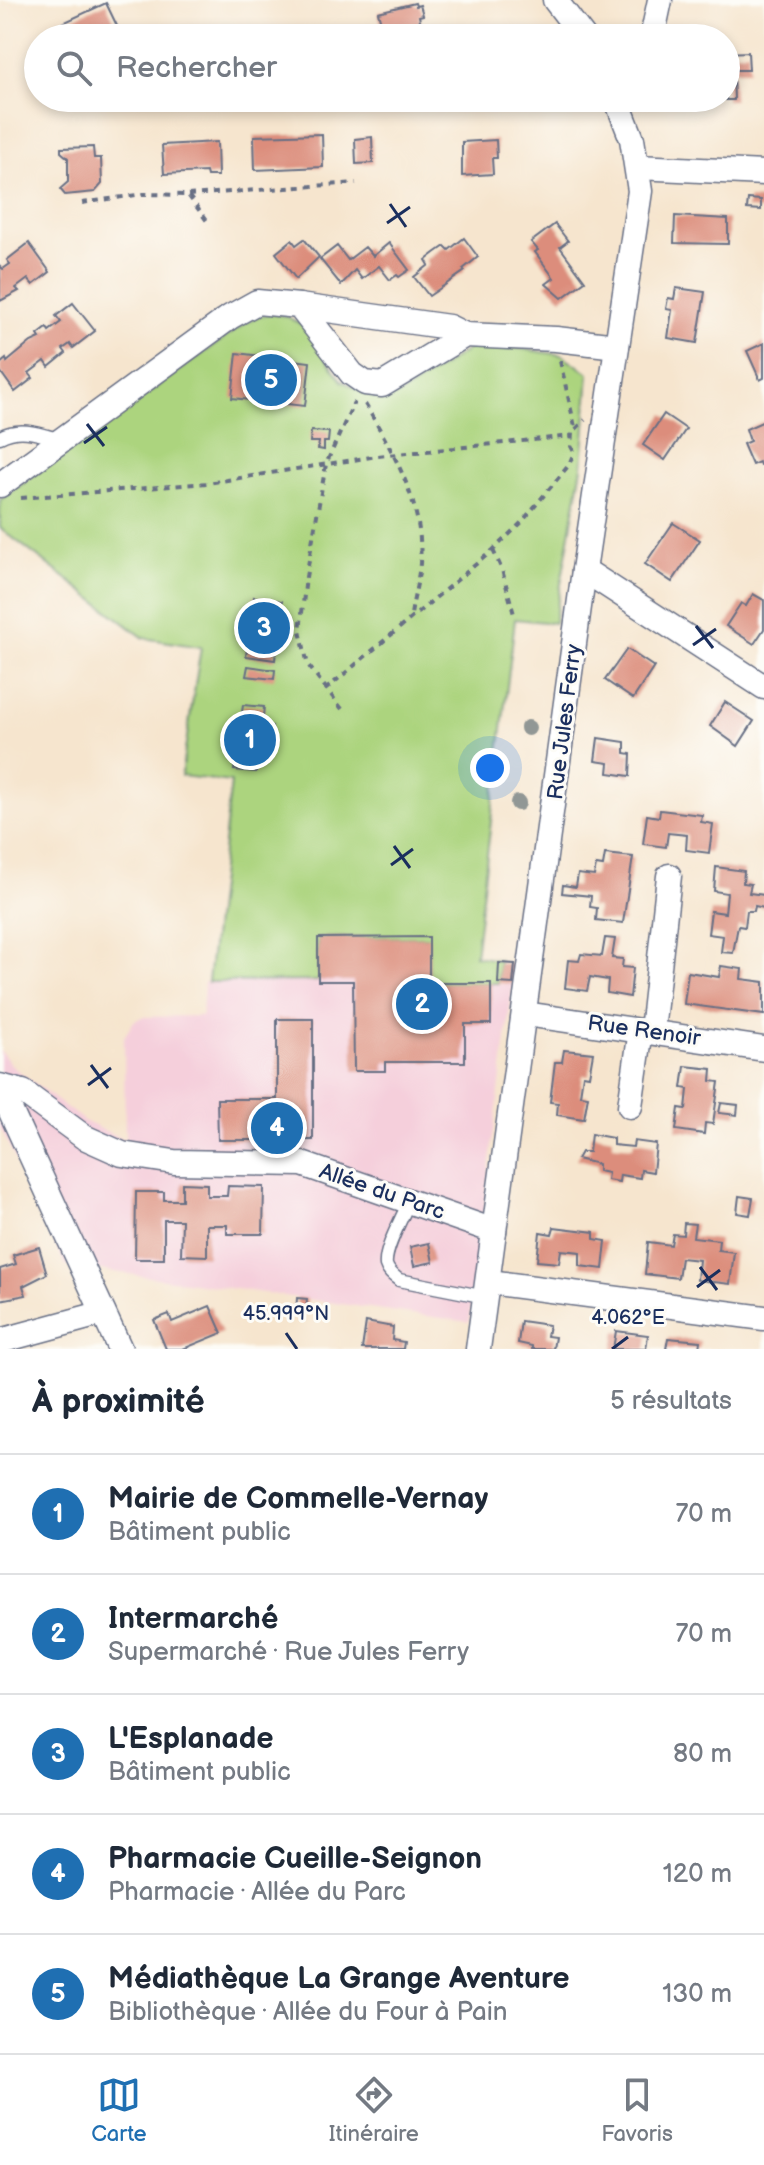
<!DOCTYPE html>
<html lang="fr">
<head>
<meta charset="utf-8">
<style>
	:root { --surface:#fff; --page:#f6f6f7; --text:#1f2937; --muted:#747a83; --line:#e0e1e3; --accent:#1f6fb2 }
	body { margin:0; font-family:"Balsamiq Sans",sans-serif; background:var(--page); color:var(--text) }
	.you { position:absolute; left:490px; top:768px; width:28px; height:28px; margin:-20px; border:6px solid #fff; border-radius:50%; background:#1a73e8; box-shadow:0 0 0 12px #1a73e833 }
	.badge { display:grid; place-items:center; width:52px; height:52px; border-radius:50%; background:var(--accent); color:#fff; font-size:26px; font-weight:700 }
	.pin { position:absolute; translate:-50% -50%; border:4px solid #fff; box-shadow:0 2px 8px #0006 }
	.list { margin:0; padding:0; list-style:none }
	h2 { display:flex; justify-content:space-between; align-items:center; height:104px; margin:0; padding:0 32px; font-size:34px }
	h2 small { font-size:26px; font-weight:400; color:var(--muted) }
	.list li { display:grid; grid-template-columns:52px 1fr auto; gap:24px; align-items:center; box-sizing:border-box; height:120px; padding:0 32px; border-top:2px solid var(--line) }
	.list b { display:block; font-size:30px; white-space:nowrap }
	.list p { margin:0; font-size:26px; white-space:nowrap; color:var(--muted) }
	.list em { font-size:26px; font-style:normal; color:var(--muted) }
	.icon { flex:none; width:44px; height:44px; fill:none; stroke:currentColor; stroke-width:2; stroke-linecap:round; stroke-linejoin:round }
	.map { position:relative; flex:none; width:764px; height:1349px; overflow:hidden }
	.search { position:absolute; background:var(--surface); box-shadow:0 4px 12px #0003; left:24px; right:24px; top:24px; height:88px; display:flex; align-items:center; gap:20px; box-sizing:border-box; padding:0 28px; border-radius:44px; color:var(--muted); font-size:30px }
	.sheet { height:704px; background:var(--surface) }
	nav { display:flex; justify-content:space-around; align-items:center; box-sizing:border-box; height:112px; border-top:2px solid var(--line); background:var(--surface); font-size:22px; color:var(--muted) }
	nav a { display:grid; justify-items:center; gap:4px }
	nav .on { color:var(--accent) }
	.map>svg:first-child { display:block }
	.built { fill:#f5cfdb }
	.green { fill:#acd47e; stroke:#64826e; stroke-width:2 }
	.building { fill:#dc8d7c }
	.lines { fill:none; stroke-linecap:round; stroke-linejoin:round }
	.service-casing { stroke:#686f85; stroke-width:15 }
	.minor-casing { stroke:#686f85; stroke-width:27 }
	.path { stroke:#686f85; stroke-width:4; stroke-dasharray:6 6; stroke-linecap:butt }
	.service { stroke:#fff; stroke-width:12 }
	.minor { stroke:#fff; stroke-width:24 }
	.tree { fill:#919795 }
	.ticks { fill:none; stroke:#1b2f5e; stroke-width:3 }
	.labels { text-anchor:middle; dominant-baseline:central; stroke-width:6; stroke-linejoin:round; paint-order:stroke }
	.street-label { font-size:22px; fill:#1b2f5e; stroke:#fdfcf7 }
	.ticks-label { font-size:20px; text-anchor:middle; fill:#1b2f5e; stroke:#fdfcf7; stroke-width:6; stroke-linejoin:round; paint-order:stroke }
</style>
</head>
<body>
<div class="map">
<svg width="764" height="1349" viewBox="0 0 764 1349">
	<rect width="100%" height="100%" fill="#fdfcf7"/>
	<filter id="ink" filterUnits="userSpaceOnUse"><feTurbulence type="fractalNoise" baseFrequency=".0125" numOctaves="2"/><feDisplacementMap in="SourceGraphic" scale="16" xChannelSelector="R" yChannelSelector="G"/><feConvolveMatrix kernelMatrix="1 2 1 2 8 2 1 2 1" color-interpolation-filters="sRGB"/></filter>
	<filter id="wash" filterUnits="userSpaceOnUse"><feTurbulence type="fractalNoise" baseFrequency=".006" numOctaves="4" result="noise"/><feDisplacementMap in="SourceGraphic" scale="32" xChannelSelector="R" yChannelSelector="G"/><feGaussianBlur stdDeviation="1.8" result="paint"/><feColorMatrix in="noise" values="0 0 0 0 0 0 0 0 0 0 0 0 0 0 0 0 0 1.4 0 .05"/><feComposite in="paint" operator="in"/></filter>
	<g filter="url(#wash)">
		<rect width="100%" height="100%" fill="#f6e5ce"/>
		<path class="built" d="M429 937V983L513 984 469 1322 65 1265 0 1127V1050L12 1066 84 1121 125 1140 124 1037 134 1021 142 1017 202 1016 204 982 318 981V938Z"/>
		<path class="green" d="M272 314 286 316 302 325 342 381 378 399 399 395 475 345 488 344 562 355 589 373 582 467 554 623 515 619 475 956 499 960 498 983H429L428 937 318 938V981L208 982 231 782 181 776 201 647 144 638 0 528V500L247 322 258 316Z"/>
		<g id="blocks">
			<g class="building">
				<path d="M106 3 119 30 102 38H54L50 29Z"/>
				<path d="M415 3 416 6 420 5 423 15 419 16 424 38H385L378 12Z"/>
				<path d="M748 52 749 70H733L734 100H726V53Z"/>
				<path d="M488 98H547L548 107 488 109Z"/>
				<path d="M322 134 323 167 255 170 254 136Z"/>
				<path d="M372 137 373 163 356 164 355 139Z"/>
				<path d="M496 140 497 158H492L493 174 462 176V142Z"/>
				<path d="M217 142 218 176H207L206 172 164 174 162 145Z"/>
				<path d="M93 147 94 158H101L102 184 95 192 65 195 60 189 68 182V158L61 152V148Z"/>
				<path d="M748 199 761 200V210L747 209Z"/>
				<path d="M675 216 728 219V244L674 243Z"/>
				<path d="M555 224 568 241 560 247 585 281 562 298 546 284 554 278 535 252 538 250 531 242Z"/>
				<path d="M464 238 478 257 463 269 465 271 429 296 414 277 429 265 426 260 435 253 445 246 449 250Z"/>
				<path d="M304 239 319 257 296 279 276 253 292 240 296 245Z"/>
				<path d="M29 243 50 272 33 285 28 279 16 288 19 291 0 301V266L3 269 10 264 7 260Z"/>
				<path d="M389 243 409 270 399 277 397 275 390 280 379 266 362 279 355 270 341 285 320 259 337 246 348 260 365 247 373 256Z"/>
				<path d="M676 288 705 292 697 343 668 338 672 310 666 309 668 298 674 299Z"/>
				<path d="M73 303 95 331 73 348 70 344 63 349 66 353 49 367 45 361 29 373 33 378 15 392 0 371V364L6 359 7 362 31 342 40 338 38 335 47 328 49 331 61 322 56 316Z"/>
				<path d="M764 343V378L760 380 747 351Z"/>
				<path d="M237 353 310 362 305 406 232 398Z"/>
				<path d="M664 414 686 429 665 460 643 445Z"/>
				<path d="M764 421V464L760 465 759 462 752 465 743 444 750 441 746 429Z"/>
				<path d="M311 431 329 432 328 442H324V450L318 449 319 442H310Z"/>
				<path d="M673 523 700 540 672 582 645 564Z"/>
				<path d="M753 594 764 600V629L754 644 726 626 741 603 746 606Z"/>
				<path d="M254 597 282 601 275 660 246 656Z"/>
				<path d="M627 649 654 667 633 699 605 680Z"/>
				<path d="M248 666 275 670 274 679 246 676Z"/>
				<path d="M725 702 754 721 738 746 710 726Z"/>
				<path d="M243 705 264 707 262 725 272 726 269 755 259 754 256 772 234 770Z"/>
				<path d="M598 738 625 742V753L631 754 630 776 608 773 609 763 595 761Z"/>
				<path d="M660 810 702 815 701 822 713 824 709 853 686 850 687 835 668 833 666 847 643 844 647 815 659 817Z"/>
				<path d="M605 854 633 857 623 923 596 920 597 908 590 907 591 896 562 893 563 885 576 887 578 874 594 876 596 865 603 866Z"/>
				<path d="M716 867 744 871 743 883 751 884 749 893 764 895V908L755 906 754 911H747L745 927 738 926 733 953 721 952 723 936 708 934 711 911 725 913 727 893 714 891Z"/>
				<path d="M429 937V983H491V1024H465V1062H385V1071H354L353 981H318V938Z"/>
				<path d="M605 938 615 939 612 958 623 959 622 967 633 968 630 997 607 993 608 980 590 977 587 991 565 988 568 960 579 961 581 954 602 956Z"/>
				<path d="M499 963 515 964 513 984 498 983Z"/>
				<path d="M721 966 742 969 741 979 764 982V1015L684 1004 688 972 719 977Z"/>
				<path d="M277 1019H313V1140H218L217 1099H277Z"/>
				<path d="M564 1050 593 1053 589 1076 583 1075 580 1095 588 1096 584 1119 557 1115 558 1103 550 1102 555 1062H562Z"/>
				<path d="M685 1066 712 1069 711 1081 719 1082 713 1124 705 1123 704 1134 676 1130 679 1108 686 1109 688 1089 682 1088Z"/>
				<path d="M721 1103 738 1105 737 1115 719 1113Z"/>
				<path d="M591 1134 613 1138V1145L633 1147 634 1141 656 1144 653 1172 641 1170 640 1178 620 1175 619 1182 607 1180 608 1173 598 1171V1164L577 1159 581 1152H589Z"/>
				<path d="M182 1183 207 1184V1196H227L228 1186 264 1187 263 1234H227V1225H207V1256L181 1255 182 1220H164V1259H135L136 1192H164V1200H182Z"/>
				<path d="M739 1196 753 1198 750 1215 737 1213Z"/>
				<path d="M684 1223 695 1224 693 1237 719 1240 718 1250 734 1252 730 1284 697 1280 699 1260 681 1258 678 1278 645 1274 648 1242 671 1245 673 1234 683 1235Z"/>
				<path d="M554 1227 594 1232V1239L606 1241 603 1269 580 1266V1252L572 1251 561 1250 559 1263 537 1261 540 1232 552 1234Z"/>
				<path d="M429 1243 433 1262 414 1266 410 1247Z"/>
				<path d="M39 1247 47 1274 23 1286 26 1295 0 1300V1269L16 1264 13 1255Z"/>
				<path d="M297 1298 307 1299 306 1313 296 1312Z"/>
				<path d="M210 1306 222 1333 183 1349H166L154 1320 169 1314 172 1322Z"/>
				<path d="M521 1321 549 1325 547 1336 555 1337 553 1349H532V1346L518 1343Z"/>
				<path d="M366 1322 393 1327 392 1340 404 1342 403 1349H362Z"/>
				<path d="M616 1331 648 1335 646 1349H613Z"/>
				<path d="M668 1338 700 1341 699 1349H666Z"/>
			</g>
		</g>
	</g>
	<g filter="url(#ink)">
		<use href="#blocks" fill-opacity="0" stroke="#686f85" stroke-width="2"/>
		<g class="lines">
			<defs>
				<g id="service">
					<path d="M0 437C20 426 40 434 61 440"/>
					<path d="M409 1201C403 1217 384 1249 386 1265 388 1272 394 1276 399 1280L486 1297"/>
				</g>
				<g id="minor">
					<path d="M555 0 584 38"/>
					<path d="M652 38 660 0"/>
					<path d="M637 167 764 173"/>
					<path d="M299 306 449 327 465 335"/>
					<path d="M0 485 230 317 257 302 299 306 352 374 365 383 382 385 465 335 556 339 617 346"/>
					<path d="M584 570 764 687"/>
					<path d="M525 1014 764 1049"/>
					<path d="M652 1031 669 876"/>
					<path d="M0 1086 23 1092 84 1137 122 1154 174 1162 302 1164 494 1231"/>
					<path d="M0 1088 120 1349"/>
					<path d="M630 1106 641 1030"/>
					<path d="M489 1282 764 1318"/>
					<path d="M0 1341 103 1313"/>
					<path d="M478 1349 584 570 640 191 632 139 616 98"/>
				</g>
			</defs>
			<use href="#service" class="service-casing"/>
			<use href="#minor" class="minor-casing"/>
			<g class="path">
				<path d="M188 195 356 183"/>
				<path d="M82 203 143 194 188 195 207 221"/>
				<path d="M560 361 575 427"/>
				<path d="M365 404C395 455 428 511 419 572 417 586 413 601 411 615"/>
				<path d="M21 498 208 483 378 456 571 436"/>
				<path d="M493 550 502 570 515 618"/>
				<path d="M325 690 493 550 521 523 569 465 574 452 571 446 572 433 585 420"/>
				<path d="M342 709 308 665 300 631 306 577 326 464 354 402"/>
			</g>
			<use href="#service" class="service"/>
			<use href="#minor" class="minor"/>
		</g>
		<g class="tree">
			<circle cx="528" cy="728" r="8"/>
			<circle cx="518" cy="803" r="8"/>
		</g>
	</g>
	<path class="ticks" d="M390 204 406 227M387 223 410 207M87 424 104 446M84 443 107 427M696 626 713 648M693 645 716 629M394 846 410 868M391 865 413 849M91 1065 108 1088M88 1085 111 1068M700 1267 717 1290M697 1287 720 1270M286 1333 297 1349M612 1349 628 1337"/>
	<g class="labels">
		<g class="street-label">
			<text transform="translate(565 722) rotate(-83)">Rue Jules Ferry</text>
			<text transform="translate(644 1031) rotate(8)">Rue Renoir</text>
			<text transform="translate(382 1192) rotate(19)">Allée du Parc</text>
		</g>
	</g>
	<g class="ticks-label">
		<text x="286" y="1320">45.999°N</text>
		<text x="628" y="1324">4.062°E</text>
	</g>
</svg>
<div class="you"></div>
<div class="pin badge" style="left:250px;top:740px">1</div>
<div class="pin badge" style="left:422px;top:1004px">2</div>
<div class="pin badge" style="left:264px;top:628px">3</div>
<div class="pin badge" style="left:277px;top:1128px">4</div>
<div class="pin badge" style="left:271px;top:380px">5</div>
<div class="search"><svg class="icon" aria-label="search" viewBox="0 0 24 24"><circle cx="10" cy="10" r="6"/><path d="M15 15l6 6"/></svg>Rechercher</div>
</div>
<section class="sheet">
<h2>À proximité<small>5 résultats</small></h2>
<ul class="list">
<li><span class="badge">1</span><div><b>Mairie de Commelle-Vernay</b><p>Bâtiment public</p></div><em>70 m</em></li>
<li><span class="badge">2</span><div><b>Intermarché</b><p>Supermarché · Rue Jules Ferry</p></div><em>70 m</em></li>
<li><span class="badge">3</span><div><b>L'Esplanade</b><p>Bâtiment public</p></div><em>80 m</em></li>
<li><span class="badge">4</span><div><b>Pharmacie Cueille-Seignon</b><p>Pharmacie · Allée du Parc</p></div><em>120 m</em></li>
<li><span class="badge">5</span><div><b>Médiathèque La Grange Aventure</b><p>Bibliothèque · Allée du Four à Pain</p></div><em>130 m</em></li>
</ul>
</section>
<nav>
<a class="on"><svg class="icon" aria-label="map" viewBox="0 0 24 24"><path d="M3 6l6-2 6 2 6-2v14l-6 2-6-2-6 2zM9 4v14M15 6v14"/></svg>Carte</a>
<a><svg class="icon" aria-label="directions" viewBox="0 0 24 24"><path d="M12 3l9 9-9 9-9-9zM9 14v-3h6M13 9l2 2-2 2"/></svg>Itinéraire</a>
<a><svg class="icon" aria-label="saved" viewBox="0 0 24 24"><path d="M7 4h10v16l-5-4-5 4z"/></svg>Favoris</a>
</nav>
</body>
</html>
